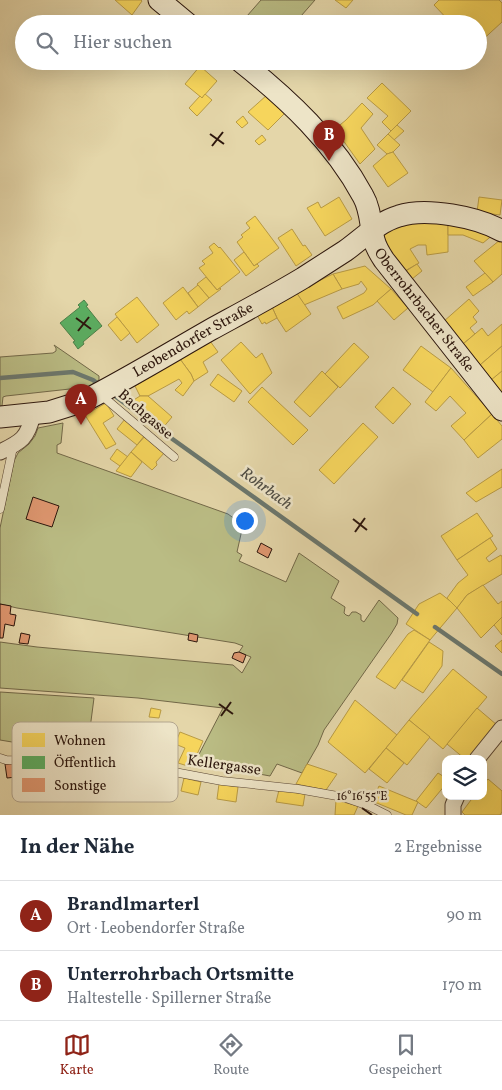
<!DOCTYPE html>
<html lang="de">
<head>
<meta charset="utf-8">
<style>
	:root { --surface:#fff; --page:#f2f2f3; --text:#1f2937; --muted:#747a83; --line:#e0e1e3; --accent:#8f2418 }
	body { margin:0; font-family:Vollkorn,serif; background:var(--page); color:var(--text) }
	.controls { position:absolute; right:15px; bottom:15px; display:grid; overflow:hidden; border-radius:10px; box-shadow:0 5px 20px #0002 }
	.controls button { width:45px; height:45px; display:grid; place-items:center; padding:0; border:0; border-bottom:1px solid var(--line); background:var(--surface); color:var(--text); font:25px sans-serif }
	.you { position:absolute; left:244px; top:520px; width:18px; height:18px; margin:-12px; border:4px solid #fff; border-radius:50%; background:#1a73e8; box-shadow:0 0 0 8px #1a73e833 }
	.badge { display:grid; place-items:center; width:32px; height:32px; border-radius:50%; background:var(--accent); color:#fff; font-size:16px; font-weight:700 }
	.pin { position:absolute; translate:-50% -41px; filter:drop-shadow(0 1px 2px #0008) }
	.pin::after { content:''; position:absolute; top:26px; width:18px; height:15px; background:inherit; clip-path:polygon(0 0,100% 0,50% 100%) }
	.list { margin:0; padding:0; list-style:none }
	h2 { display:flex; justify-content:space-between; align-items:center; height:65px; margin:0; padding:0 20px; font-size:21px }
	h2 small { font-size:16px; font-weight:400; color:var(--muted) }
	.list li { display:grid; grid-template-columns:32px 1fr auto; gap:15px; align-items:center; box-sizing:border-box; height:70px; padding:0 20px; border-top:1px solid var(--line) }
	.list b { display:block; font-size:19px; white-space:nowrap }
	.list p { margin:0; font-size:16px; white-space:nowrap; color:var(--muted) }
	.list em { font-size:16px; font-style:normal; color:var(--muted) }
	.icon { flex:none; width:28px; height:28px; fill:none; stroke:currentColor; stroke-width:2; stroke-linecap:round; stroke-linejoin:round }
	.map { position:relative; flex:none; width:502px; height:815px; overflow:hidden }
	.search { position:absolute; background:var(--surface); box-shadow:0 5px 20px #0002; left:15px; right:15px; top:15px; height:55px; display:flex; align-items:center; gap:12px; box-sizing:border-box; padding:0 18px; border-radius:28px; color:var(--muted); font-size:19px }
	.sheet { height:205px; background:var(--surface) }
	nav { display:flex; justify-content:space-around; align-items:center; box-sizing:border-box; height:70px; border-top:1px solid var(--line); background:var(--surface); font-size:14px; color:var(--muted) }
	nav a { display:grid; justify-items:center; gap:2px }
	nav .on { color:var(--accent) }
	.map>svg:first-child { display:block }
	.green { fill:#babc84; stroke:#726848 }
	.homes { fill:#f6d55c; stroke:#b99b44 }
	.public { fill:#5aae61; stroke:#4c8048 }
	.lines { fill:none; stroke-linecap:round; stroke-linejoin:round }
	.stream { stroke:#6b776d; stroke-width:4.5 }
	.building { fill:#df9770; stroke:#2b150c }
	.lane-casing { stroke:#594533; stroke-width:9 }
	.street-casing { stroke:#594533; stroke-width:17 }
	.secondary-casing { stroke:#2b150c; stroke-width:23 }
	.lane { stroke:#ede4c7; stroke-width:8 }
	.street { stroke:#ede4c7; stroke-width:15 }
	.secondary { stroke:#ede4c7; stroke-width:21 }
	.ticks { fill:none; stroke:#2b150c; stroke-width:2 }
	.labels { text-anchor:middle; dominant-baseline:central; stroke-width:5; stroke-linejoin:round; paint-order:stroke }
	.street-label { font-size:15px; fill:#2b150c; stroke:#ede4c7 }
	.water-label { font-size:16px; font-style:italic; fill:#504e45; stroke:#ede4c7 }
	.key { fill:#ede4c7; stroke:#b3a68f; stroke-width:1 }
	.key-label { font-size:14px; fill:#2b150c }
	.ticks-label { font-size:12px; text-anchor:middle; fill:#2b150c; stroke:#ede4c7; stroke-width:5; stroke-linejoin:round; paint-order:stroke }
</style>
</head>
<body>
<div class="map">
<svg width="502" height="815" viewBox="0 0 502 815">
	<rect width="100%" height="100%" fill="#e4d6a9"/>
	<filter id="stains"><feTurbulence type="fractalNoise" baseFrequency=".004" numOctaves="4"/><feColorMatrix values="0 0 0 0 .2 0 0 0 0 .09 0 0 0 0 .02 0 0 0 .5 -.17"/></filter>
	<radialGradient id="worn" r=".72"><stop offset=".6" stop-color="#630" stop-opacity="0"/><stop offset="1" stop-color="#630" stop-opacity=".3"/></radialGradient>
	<g class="green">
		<path d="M261 0H315L294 24H240Z"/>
		<path d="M54 345 99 376V380L88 387 6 396 3 397 2 406H0V357L53 353 56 351V348Z"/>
		<path d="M63 423 61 443 57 445V453L228 514 243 525 237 552 242 555 239 561 286 582 299 553 339 581 331 598 345 607 344 613 346 615 349 616 352 612H356L361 615V620L364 622 379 600 398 618 397 624 391 634 324 730 318 745 302 773 277 764 270 776 195 762 223 708 138 698 0 688V642L37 647 233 665 242 673 251 657 239 652 243 646 235 643 17 608 0 604V528L14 461 18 453 29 444 35 436 38 428Z"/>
		<path d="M0 692 94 698 88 744 30 745 0 740Z"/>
	</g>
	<g class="homes">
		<path d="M115 0H141L142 1 132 15Z"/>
		<path d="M335 0H353L346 8Z"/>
		<path d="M439 0H499L502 3V22L478 44V24H452L434 5Z"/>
		<path d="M200 66 217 81 202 98 185 84Z"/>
		<path d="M382 83 411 111 391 131 382 122 388 116 367 98Z"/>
		<path d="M205 94 212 100 197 116 189 108 200 96 202 98Z"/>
		<path d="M267 95 285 113 268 130 248 112Z"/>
		<path d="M362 103 373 114 361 128 375 149 360 164 335 129 346 120Z"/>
		<path d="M243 116 248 123 242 128 236 122Z"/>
		<path d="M397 125 404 131 394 140 388 134Z"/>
		<path d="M388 134 400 145 393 152 387 154 377 145Z"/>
		<path d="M262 135 266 140 259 145 255 141Z"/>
		<path d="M393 152 408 173 388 187 373 166 387 154Z"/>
		<path d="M339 197 352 219 325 236 307 208 318 202 321 208Z"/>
		<path d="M479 197 502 200 500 215 477 212Z"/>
		<path d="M255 216 279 248 254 266 237 242 243 237 241 235 250 228 246 223Z"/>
		<path d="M407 222H448V252L427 255 426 245H418L410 249 419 263 403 272 381 237 387 230Z"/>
		<path d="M448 222 494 234 483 243 463 235H448Z"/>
		<path d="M292 229 303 246 305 245 312 255 296 266 278 238Z"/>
		<path d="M500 240 502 241V274L493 282 474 261Z"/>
		<path d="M214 243 219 248 220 247 240 272 217 290 199 268 205 264 202 261 213 253 209 247Z"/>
		<path d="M244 252 254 266 257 264 259 266 246 276 234 260Z"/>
		<path d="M417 264 422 271 412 279 406 271Z"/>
		<path d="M365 266 391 289 373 305 343 319 337 307 364 293 367 289 361 281 359 284 342 289 333 274Z"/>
		<path d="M485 273 493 282 473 296 466 287Z"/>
		<path d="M333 274 342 289 304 305 296 292Z"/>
		<path d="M206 277 217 290 220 288 221 289 209 298 197 284Z"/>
		<path d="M198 285 209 298 198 307 188 293Z"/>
		<path d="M183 287 198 307 189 314 187 311 176 320 163 303Z"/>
		<path d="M391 289 408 308 394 320 377 301Z"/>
		<path d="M296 292 311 314 286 332 277 318 272 307Z"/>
		<path d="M137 297 159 325 137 343 115 314Z"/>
		<path d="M469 299 479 311 473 317 477 322 470 328 475 334 463 344 443 322Z"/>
		<path d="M272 307 277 318 266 324 265 322 262 324 257 315Z"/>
		<path d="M117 317 130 333 121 341 108 325Z"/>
		<path d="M502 324V346L480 365 463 344 482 328 488 336Z"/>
		<path d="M210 341 218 352 203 362 208 372 194 381 191 374 180 359Z"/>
		<path d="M241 342 256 358 262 353 272 373 250 394 221 360Z"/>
		<path d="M354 343 369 357 340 388 325 374Z"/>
		<path d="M421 346 451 368 433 392 403 370Z"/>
		<path d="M502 346V371L492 380 480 365Z"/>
		<path d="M180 359 191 374 194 381 183 396 175 390 182 383 179 379 148 396H140L135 386Z"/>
		<path d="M451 368 492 414 464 440 451 426 466 413 450 396 436 411 425 402Z"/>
		<path d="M322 371 338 387 310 417 294 402Z"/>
		<path d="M502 371V393L491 380Z"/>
		<path d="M218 374 242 391 234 402 210 385Z"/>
		<path d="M262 387 308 430 293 445 248 402Z"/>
		<path d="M393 387 411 404 393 424 375 407Z"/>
		<path d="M140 396H148L172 417 161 430 129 403Z"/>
		<path d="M106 403 114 416 103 423 116 444 106 449 85 415Z"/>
		<path d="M492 414 502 426V439L478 458 464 440Z"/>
		<path d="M125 419 145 435 137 445 117 429Z"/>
		<path d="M363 423 378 437 334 484 319 470Z"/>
		<path d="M146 435 165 452 156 462 157 465 152 470 131 452Z"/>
		<path d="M117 449 128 457 120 466 110 459Z"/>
		<path d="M131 452 142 462 131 477 116 471Z"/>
		<path d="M502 469V487L476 502 466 493Z"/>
		<path d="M477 513 493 536 457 560 441 536Z"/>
		<path d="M490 538 497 549 486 558 489 562 501 555 502 557V574L467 595 457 608 447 598 458 583 468 575 457 560Z"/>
		<path d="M483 585 498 604 502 601V617L481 638 457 608 467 595Z"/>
		<path d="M440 593 450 601 457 608 430 640 406 624 419 604Z"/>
		<path d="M502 617V635L494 625Z"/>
		<path d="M414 630 430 640 395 689 376 677 408 634Z"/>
		<path d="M502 640V653L495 646Z"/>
		<path d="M429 642 443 651 442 666 423 693 402 680Z"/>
		<path d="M453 669 487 697 443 749 409 720Z"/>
		<path d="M355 700 397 735 365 773 328 742Z"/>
		<path d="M151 708 161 710 159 718 149 717Z"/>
		<path d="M477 708 497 725 468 759H465L447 744Z"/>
		<path d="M409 720 430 737 407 765 386 748Z"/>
		<path d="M180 732 203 741 194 761H193L191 767 178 763 185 748 175 744Z"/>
		<path d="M386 748 404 763 387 783 369 769Z"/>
		<path d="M307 764 337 774 326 790 296 784Z"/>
		<path d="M438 773 446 778V784L426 808 416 801Z"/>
		<path d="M184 778 201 782 198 795 181 791Z"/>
		<path d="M488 779 502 791V812L500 815H465L462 812 474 796H483V785Z"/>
		<path d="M219 784 238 787 236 802 217 799Z"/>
		<path d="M379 786 418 802 412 815H406L372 801Z"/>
		<path d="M279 790 305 794 303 806 276 802Z"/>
		<path d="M336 800 358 806 354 815H335Z"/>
	</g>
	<path class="public" d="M84 300 88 305 86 306 102 326 83 342 84 344 78 349 73 342 75 341 60 323 80 307 78 305Z"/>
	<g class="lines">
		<g class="stream">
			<path d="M0 378 73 372 93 380 101 386"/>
			<path d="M111 393 171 438 417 614"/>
			<path d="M435 627 502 674"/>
		</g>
	</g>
	<g class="building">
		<path d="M33 497 59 506 52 527 26 519Z"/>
		<path d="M261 543 272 549 268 558 257 552Z"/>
		<path d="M0 604 11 606 10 614 16 615 14 626 5 624 3 638H0Z"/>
		<path d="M21 633 30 635 28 644 19 643Z"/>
		<path d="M189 633 198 635 197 642 188 640Z"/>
		<path d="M239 652 246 655 243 663 232 658 234 653Z"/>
		<path d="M25 762 26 776 7 778 5 764Z"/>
	</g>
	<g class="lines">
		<defs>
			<g id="lane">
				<path d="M100 394 174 457"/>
				<path d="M0 509 13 447"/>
				<path d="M0 758 6 760 84 761 153 768 222 781 298 789 343 797 369 806 387 815"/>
			</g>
			<g id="street">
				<path d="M0 452C21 442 28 438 33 414"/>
				<path d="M477 759 502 728"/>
				<path d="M453 815V805L457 796"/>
			</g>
			<g id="secondary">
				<path d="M159 0 188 24"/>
				<path id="s1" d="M240 61C288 99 334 142 363 196 371 210 370 225 374 240 376 248 380 254 384 260L502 410"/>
				<path id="s2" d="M0 417 49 412 84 401C127 379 168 354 210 330 241 313 273 296 303 278 317 269 331 260 345 251 362 239 378 222 399 216 426 207 478 217 502 231"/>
			</g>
		</defs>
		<use href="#lane" class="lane-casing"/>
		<use href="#street" class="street-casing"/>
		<use href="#secondary" class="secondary-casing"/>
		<use href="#lane" class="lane"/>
		<use href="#street" class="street"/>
		<use href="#secondary" class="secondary"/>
	</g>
	<path class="ticks" d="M210 134 224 144M212 146 223 132M76 318 91 329M78 331 89 317M353 519 367 530M355 532 365 518M219 704 233 714M221 716 231 702M362 808 372 815"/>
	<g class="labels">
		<g class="street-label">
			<text stroke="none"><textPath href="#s1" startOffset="316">Oberrohrbacher Straße</textPath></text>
			<text stroke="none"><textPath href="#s2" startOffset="211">Leobendorfer Straße</textPath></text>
			<text transform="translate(145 415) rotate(41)">Bachgasse</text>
			<text transform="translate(224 766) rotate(8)">Kellergasse</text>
		</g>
		<g class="water-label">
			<text transform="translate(266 489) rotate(36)">Rohrbach</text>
		</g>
	</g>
	<rect x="12" y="722" width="166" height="80" rx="8" class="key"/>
	<rect x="22" y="733" width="23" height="14" fill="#f6d55c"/>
	<rect x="22" y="756" width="23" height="13" fill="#5aae61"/>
	<rect x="22" y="778" width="23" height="14" fill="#df9770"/>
	<g class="key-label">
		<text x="54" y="745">Wohnen</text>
		<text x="54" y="767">Öffentlich</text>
		<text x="54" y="790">Sonstige</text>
	</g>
	<g class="ticks-label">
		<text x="362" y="800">16°16'55"E</text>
	</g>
	<rect width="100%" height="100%" filter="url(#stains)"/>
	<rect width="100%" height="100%" fill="url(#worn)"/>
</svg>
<div class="controls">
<button><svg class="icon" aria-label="layers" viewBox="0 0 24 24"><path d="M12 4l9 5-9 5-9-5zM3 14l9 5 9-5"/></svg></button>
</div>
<div class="you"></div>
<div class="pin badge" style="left:81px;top:425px">A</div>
<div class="pin badge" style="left:329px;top:161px">B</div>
<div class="search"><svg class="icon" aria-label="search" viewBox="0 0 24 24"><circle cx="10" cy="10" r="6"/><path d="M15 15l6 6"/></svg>Hier suchen</div>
</div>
<section class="sheet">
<h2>In der Nähe<small>2 Ergebnisse</small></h2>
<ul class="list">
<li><span class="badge">A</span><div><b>Brandlmarterl</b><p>Ort · Leobendorfer Straße</p></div><em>90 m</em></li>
<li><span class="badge">B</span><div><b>Unterrohrbach Ortsmitte</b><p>Haltestelle · Spillerner Straße</p></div><em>170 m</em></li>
</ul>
</section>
<nav>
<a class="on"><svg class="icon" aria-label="map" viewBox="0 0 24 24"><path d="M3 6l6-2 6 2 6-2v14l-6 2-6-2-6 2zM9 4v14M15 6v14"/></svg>Karte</a>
<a><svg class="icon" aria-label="directions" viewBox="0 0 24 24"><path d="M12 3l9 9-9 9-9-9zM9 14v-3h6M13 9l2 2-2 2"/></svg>Route</a>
<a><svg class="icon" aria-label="saved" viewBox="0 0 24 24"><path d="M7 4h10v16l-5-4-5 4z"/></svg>Gespeichert</a>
</nav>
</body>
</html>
